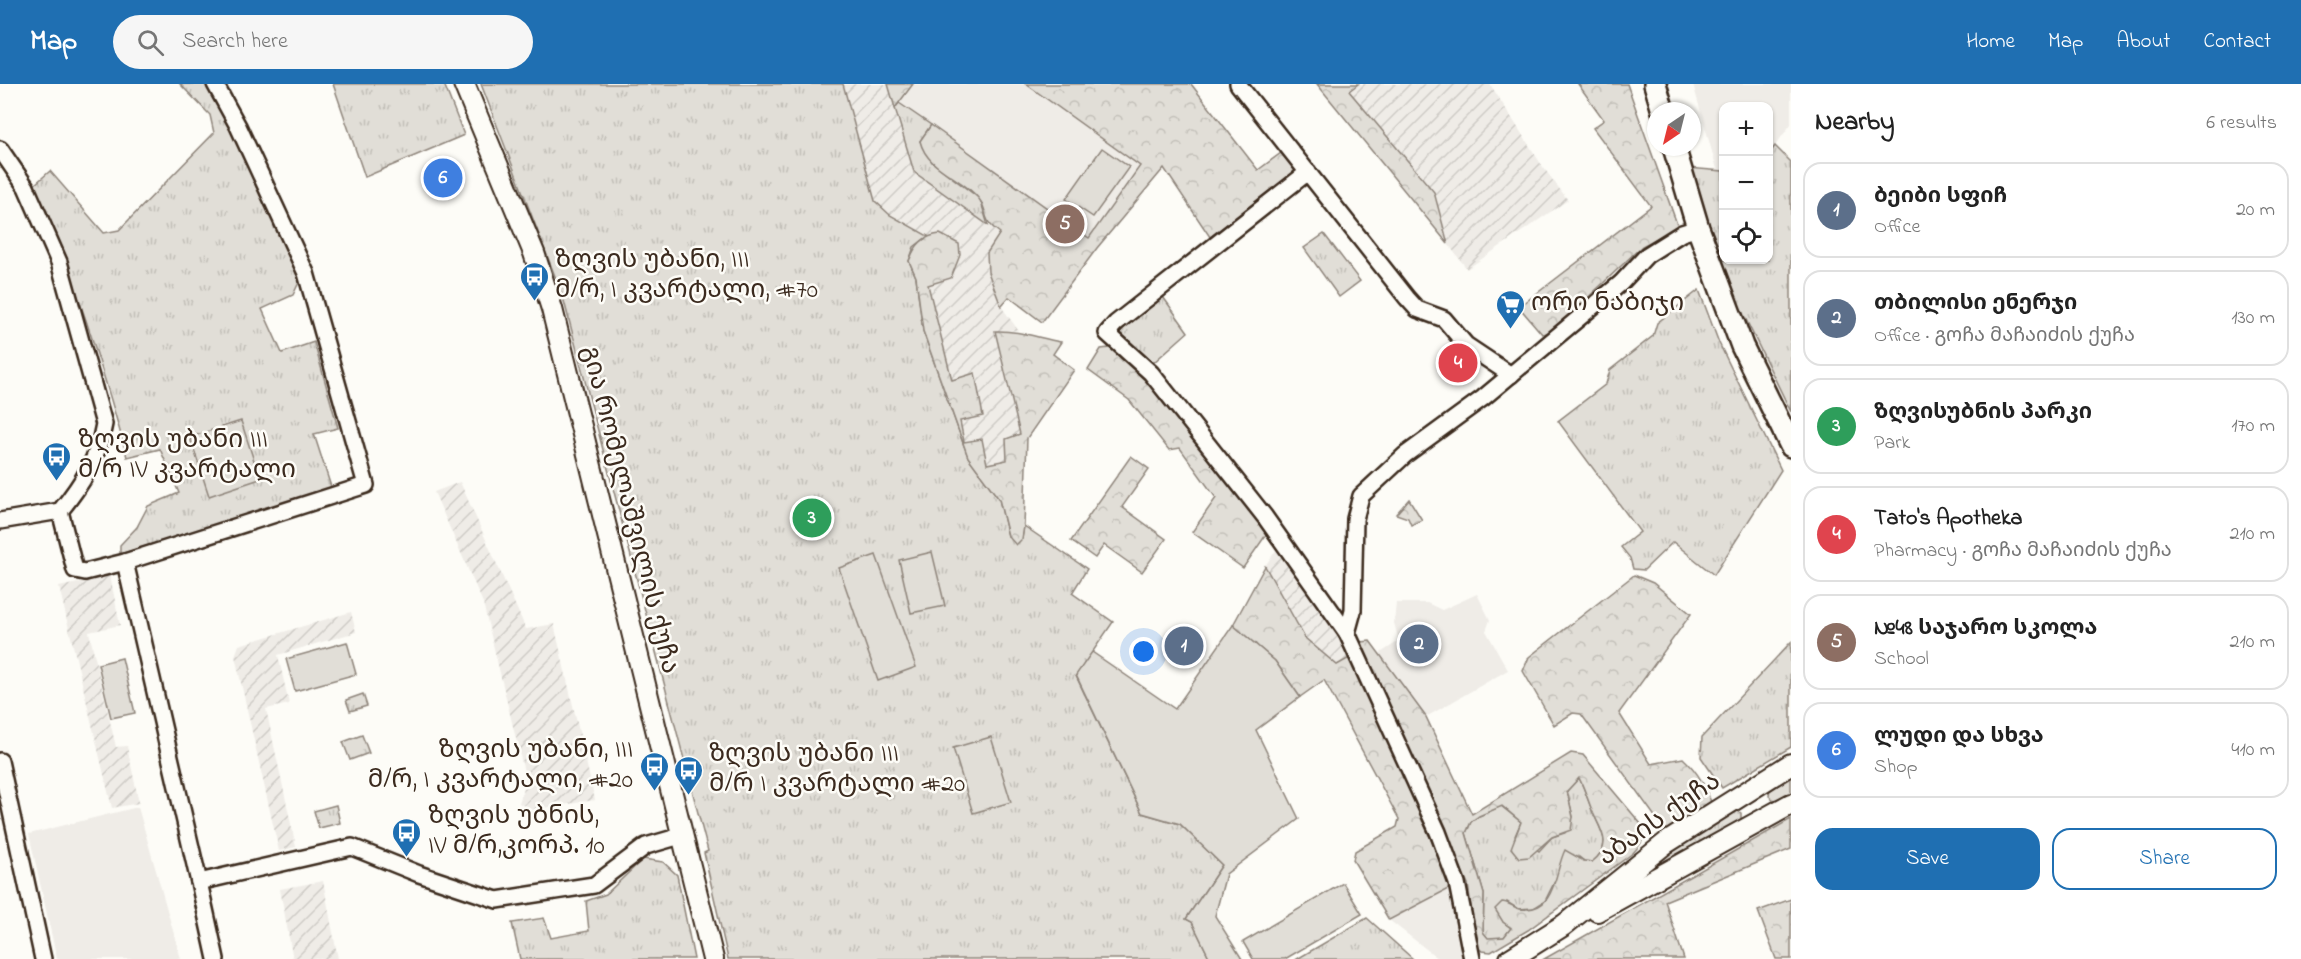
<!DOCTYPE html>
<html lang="en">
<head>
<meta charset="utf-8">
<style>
	:root { --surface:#fff; --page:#f6f6f6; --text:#222; --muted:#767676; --line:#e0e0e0; --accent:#1f6fb2 }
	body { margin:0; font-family:"Indie Flower","Noto Sans Georgian",sans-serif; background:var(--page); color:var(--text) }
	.controls { position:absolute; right:18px; top:18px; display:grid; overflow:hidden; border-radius:12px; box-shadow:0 2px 4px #0004 }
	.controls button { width:54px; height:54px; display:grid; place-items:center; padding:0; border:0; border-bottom:2px solid var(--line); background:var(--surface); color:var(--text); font:30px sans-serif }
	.compass { position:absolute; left:1647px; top:18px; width:54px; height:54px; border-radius:50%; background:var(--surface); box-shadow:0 2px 4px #0004; rotate:215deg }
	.you { position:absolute; left:1144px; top:568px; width:21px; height:21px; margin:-15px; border:4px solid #fff; border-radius:50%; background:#1a73e8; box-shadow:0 0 0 9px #1a73e833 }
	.badge { display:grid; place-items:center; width:39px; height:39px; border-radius:50%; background:var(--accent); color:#fff; font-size:20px; font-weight:700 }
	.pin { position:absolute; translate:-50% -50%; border:3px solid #fff; box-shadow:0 2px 6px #0006 }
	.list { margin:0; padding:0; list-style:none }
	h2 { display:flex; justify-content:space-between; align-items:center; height:78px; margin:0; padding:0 24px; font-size:26px }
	h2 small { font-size:20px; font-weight:400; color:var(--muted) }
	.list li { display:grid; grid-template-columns:39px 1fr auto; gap:18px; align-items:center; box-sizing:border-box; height:96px; margin:0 12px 12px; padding:0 12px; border:2px solid var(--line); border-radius:18px }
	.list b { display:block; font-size:22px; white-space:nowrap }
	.list p { margin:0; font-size:20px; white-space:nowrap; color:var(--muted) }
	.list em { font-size:20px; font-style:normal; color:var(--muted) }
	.actions { display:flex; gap:12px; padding:18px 24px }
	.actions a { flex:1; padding:14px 0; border:2px solid var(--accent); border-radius:18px; text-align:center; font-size:21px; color:var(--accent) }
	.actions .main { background:var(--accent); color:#fff }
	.icon { flex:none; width:33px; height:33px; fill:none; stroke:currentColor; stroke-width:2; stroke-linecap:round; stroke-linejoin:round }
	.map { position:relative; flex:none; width:1791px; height:875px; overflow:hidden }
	header { display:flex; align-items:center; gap:36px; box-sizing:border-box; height:84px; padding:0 30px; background:var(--accent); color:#fff }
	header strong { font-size:28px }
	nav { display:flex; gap:33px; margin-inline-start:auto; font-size:21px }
	.search { width:420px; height:54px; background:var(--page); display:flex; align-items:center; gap:15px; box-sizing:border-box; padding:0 21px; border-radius:33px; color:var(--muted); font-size:22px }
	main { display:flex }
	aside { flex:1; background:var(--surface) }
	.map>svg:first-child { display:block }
	.built { fill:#efece7 }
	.industrial { fill:url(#industrial-furrows) }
	.grass { fill:url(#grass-tufts); stroke:#8e847a; stroke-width:1.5 }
	.forest { fill:url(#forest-crowns); stroke:#8e847a; stroke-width:1.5; fill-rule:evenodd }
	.garden { fill:#e1ded7; stroke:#8e847a; stroke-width:1.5 }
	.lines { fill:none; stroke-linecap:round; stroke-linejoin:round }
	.minor-casing { stroke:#3b2a1e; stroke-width:20 }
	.tertiary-casing { stroke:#3b2a1e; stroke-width:24 }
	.secondary-casing { stroke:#3b2a1e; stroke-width:26 }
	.minor { stroke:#fdfcf7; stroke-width:15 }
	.tertiary { stroke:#fdfcf7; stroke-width:20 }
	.secondary { stroke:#fdfcf7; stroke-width:21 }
	.labels { text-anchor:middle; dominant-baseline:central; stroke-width:5; stroke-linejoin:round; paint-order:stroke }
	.poi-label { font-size:26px; fill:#3b2a1e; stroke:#fdfcf7; text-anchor:start }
	.street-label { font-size:26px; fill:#3b2a1e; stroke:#fdfcf7 }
</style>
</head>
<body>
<header>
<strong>Map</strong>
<div class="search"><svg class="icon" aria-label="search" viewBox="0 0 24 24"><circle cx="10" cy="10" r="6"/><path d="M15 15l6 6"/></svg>Search here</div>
<nav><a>Home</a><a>Map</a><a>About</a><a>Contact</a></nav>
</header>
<main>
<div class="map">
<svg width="1791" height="875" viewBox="0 0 1791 875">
	<defs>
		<pattern id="industrial-furrows" width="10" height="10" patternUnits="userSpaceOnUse" patternTransform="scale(1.5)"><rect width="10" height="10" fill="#efece7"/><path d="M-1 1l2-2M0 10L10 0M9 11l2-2" fill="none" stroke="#cecbc6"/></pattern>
		<pattern id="grass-tufts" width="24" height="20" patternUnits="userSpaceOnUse" patternTransform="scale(1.5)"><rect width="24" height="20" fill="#e1ded7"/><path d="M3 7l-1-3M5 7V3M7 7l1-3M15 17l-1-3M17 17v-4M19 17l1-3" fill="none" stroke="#c2bfb8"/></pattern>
		<pattern id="forest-crowns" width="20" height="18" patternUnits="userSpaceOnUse" patternTransform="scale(1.5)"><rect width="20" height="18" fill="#e1ded7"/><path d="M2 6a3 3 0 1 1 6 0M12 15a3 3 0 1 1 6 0" fill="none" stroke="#c2bfb8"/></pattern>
	</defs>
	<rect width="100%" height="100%" fill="#fdfcf7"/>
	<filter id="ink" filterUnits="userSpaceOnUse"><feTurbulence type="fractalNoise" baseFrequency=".0167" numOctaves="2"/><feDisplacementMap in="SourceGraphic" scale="12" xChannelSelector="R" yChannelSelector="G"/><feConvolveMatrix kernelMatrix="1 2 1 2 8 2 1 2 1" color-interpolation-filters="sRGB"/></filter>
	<g filter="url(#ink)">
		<g class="built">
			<path d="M904 0H1046L1164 84 1097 164 1042 238 1015 116 901 38V4Z"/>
			<path d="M1693 0H1791V40L1769 70 1768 22H1724L1723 87 1718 89Z"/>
			<path d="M1477 510 1490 536 1486 547 1508 586 1426 633 1379 570 1399 557 1394 539 1396 519H1427L1442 526Z"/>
			<path d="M138 723 181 875H57L29 750Z"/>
			<path d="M1450 804 1464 875H1439L1389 836Z"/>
		</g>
		<g class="industrial">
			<path d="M843 0H888L914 88 1000 149 987 169 1001 222 1018 246 995 248 1020 350 1007 376 987 380 964 359 960 337 983 332 975 290 952 297 928 200 951 194 941 150 928 152 890 131 875 117Z"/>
			<path d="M1358 0H1490L1543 83 1568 116 1467 185 1448 160 1434 108 1349 7Z"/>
			<path d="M460 398 526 545 554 540 595 716 530 726 519 719 526 696 483 519 434 408Z"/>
			<path d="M1279 462 1336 544 1351 573 1337 581 1305 554 1265 482Z"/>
			<path d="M110 492 120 541 89 548 116 663 127 662 139 719 112 724 59 503Z"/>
			<path d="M351 528 356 548 278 571 289 620 266 625 296 763 279 767 235 572 239 561Z"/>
			<path d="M323 797 338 875H293L280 805Z"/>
		</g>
		<g class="grass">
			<path d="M180 0H206L229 41 301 194 293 211 262 225 282 269 314 258 338 344 314 350 332 406 120 470V461L137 443 148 422 179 409 160 365 127 373C102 280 73 189 34 101L50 87 104 149 119 146 214 49 210 31Z"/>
			<path d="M333 0H444L464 51 365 93Z"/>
			<path d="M481 0H843L875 117 890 131 928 152 914 163 909 177 916 193 923 247 968 373 999 415 1008 452 1022 455 1024 442 1087 485 1072 509 1113 538 1076 592 1142 729 1180 740 1222 781 1186 835 1192 838 1210 875H728L704 769 708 767 563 213Z"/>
			<path d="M899 19 931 41 920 57 932 78 980 115 988 141 914 88 895 24Z"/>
			<path d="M1775 62 1791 78V328L1712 166 1688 84 1723 87 1724 176H1768L1769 70Z"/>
			<path d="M1324 150 1360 197 1339 213 1304 164Z"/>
			<path d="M1699 206 1719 259 1781 386 1714 491 1673 458 1644 486 1633 485 1630 474 1621 463 1640 448 1558 337 1606 300 1610 286 1653 252 1657 239Z"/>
			<path d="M1161 210 1188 248 1153 279 1118 250V245Z"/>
			<path d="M1791 558V663L1722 704 1701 673 1702 653Z"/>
			<path d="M363 610 367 622 350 627 346 616Z"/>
			<path d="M362 651 369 669 350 676 343 658Z"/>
			<path d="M1791 689V709L1774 716 1769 712 1770 702Z"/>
			<path d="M1579 694C1585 706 1589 720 1595 733 1604 751 1611 763 1592 778L1584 777 1579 773 1558 791 1545 817 1534 824 1518 825 1507 818 1503 838 1511 844 1504 853 1488 855 1483 848 1484 810 1466 749 1471 738 1479 732 1501 722 1521 738 1515 752 1539 767 1552 753 1565 749 1573 733 1567 707Z"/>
			<path d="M336 721 340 739 319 744 314 727Z"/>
			<path d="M1733 723 1741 729V738L1623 805 1620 801Z"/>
			<path d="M643 775 663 778 677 791 694 875H520L512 839 544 834 551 854 589 847 586 817 606 810Z"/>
			<path d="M1367 834 1413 875H1297Z"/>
		</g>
		<g class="forest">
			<path d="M888 0H913L895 24Z"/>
			<path d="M1026 0H1191L1258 86 1281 69 1296 87 1210 153 1164 84 1097 164 1042 238 1009 213 1001 222 988 188 987 169 1000 149C979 134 990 129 979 115 962 93 927 86 920 57L931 41 1089 154 1140 82Z"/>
			<path d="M1317 0H1358L1349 7 1434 108 1448 160Z"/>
			<path d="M1578 0H1627L1678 143 1642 162 1552 248 1542 250 1519 223 1651 122 1593 44 1604 36Z"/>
			<path d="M940 150 959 160 960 171 951 194 928 201 952 296 975 289 983 332 960 337 964 358 982 355 987 380 1007 376 1006 355 1020 350 995 247C1018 246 1038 254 1061 258L1053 270 1074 286 1027 354 1024 442 1022 455 1016 461 1008 452 999 415 968 373 923 247 916 193 909 177C915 161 923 152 940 150Z"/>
			<path d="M1109 264 1121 269 1154 302 1268 448 1243 484 1192 448 1216 414 1180 364 1169 366 1129 316 1088 286 1101 265Z"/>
			<path d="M1131 372 1149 385 1122 423 1166 455 1142 488 1104 461 1095 474 1071 457Z"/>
			<path d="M1409 415 1422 436 1411 441 1408 434 1396 430Z"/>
			<path d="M1265 482 1305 554 1337 581 1351 573 1450 799V804L1389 836 1353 776 1355 767 1397 743 1399 735 1324 596 1300 613 1275 577 1233 541Z"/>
			<path d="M1634 491 1653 499 1691 530 1619 629 1651 680 1683 674C1697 687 1707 703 1712 722L1669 752 1581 630 1573 629 1554 641 1523 587 1529 573Z"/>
			<path d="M1370 557 1426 633 1472 730 1571 669 1583 671 1641 740C1646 754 1643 758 1633 769L1528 846 1491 868 1482 867 1476 862 1468 800 1370 583 1362 558ZM1579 694C1586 707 1589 721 1595 733 1604 751 1611 763 1592 778L1584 777 1565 766C1554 788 1557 829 1520 825 1513 824 1509 818 1502 818L1495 825 1503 838 1511 844 1504 853 1488 854 1483 848 1484 810 1466 749 1471 738 1479 732 1502 722 1521 738 1511 764 1519 774 1529 773 1552 753 1571 746 1573 733 1567 707Z"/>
			<path d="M1791 735V765L1665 817 1684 875H1544Z"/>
			<path d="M1791 815V875H1776L1758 827Z"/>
		</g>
		<g class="garden">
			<path d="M1102 64 1129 83 1093 133 1066 115Z"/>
			<path d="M241 337 260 395 209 412 190 353Z"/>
			<path d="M932 468 945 522 911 529 899 476Z"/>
			<path d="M876 471 916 583 878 597 839 484Z"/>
			<path d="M1233 541 1275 577 1300 613 1256 646 1299 735 1226 790 1215 832 1242 875H1210L1192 838 1186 835 1222 781 1180 740 1142 729 1076 591 1092 568 1175 625Z"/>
			<path d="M347 558 356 590 295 607 286 575Z"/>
			<path d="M122 574 135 629 111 634 98 580Z"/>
			<path d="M991 653 1011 718 973 729 953 664Z"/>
			<path d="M1343 799 1362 830 1285 875H1253L1243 858Z"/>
		</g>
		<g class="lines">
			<defs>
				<g id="minor">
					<path d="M1238 0 1407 214 1417 225 1444 235 1466 261 1511 291"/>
					<path d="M0 65 26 103 59 178 104 340C98 375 82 400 60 427L0 437"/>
					<path d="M1308 88 1116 239 1107 249 1151 289 1194 343 1265 433 1347 549"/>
					<path d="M60 427 75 486 85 488 125 478 199 798"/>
					<path d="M125 478 366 401 306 189 238 42 215 0"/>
					<path d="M0 677 43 875"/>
					<path d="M216 875 199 798 352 763 419 790 497 816 594 801 646 762 684 751"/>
					<path d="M1472 875 1457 799 1438 748 1347 549 1353 527 1355 435 1361 412 1405 371 1483 314 1621 199 1647 171 1682 149 1698 144"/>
				</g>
				<g id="tertiary">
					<path d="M464 0 534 169 552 225 713 875"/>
					<path d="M1597 827 1791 720"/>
					<path d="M1510 875 1564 841 1666 759 1791 680"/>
				</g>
				<g id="secondary">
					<path d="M1655 0 1663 27"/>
					<path d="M1674 63 1698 144 1742 262 1791 362"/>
				</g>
			</defs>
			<use href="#minor" class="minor-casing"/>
			<use href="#tertiary" class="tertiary-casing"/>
			<use href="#secondary" class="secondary-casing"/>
			<use href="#minor" class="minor"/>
			<use href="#tertiary" class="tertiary"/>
			<use href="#secondary" class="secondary"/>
		</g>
	</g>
	<defs>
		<symbol id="bus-pin" viewBox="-11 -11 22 30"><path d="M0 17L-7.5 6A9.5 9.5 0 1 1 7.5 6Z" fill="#1f6fb2" stroke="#fdfcf7"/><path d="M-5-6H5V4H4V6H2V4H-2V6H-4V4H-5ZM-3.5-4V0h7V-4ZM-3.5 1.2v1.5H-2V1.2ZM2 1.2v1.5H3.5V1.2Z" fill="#fff"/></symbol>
		<symbol id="supermarket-pin" viewBox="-11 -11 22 30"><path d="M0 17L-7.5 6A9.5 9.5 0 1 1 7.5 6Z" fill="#1f6fb2" stroke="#fdfcf7"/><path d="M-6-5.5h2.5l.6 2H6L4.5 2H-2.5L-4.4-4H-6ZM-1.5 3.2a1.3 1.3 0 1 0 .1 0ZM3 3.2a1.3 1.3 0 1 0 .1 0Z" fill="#fff"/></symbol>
	</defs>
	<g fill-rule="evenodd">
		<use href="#bus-pin" x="518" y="176" width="33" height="45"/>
		<use href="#supermarket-pin" x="1494" y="204" width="33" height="45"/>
		<use href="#bus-pin" x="40" y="356" width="33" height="45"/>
		<use href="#bus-pin" x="638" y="666" width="33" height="45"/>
		<use href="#bus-pin" x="672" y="670" width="33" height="45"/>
		<use href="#bus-pin" x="390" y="732" width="33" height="45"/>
	</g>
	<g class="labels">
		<g class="poi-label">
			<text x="555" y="177">ზღვის უბანი, III<tspan x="555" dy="30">მ/რ, I კვარტალი, #70</tspan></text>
			<text x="1531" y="220">ორი ნაბიჯი</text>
			<text x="78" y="357">ზღვის უბანი III<tspan x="78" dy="30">მ/რ IV კვარტალი</tspan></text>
			<text x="633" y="667" text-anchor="end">ზღვის უბანი, III<tspan x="633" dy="30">მ/რ, I კვარტალი, #20</tspan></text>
			<text x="709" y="671">ზღვის უბანი III<tspan x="709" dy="30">მ/რ I კვარტალი #20</tspan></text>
			<text x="428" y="733">ზღვის უბნის,<tspan x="428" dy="30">IV მ/რ,კორპ. 10</tspan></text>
		</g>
		<g class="street-label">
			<text transform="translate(629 426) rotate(76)">გია რომელაშვილის ქუჩა</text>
			<text transform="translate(1660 736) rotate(-35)">აბაის ქუჩა</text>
		</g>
	</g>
</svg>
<div class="controls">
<button>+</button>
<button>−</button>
<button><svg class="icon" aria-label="locate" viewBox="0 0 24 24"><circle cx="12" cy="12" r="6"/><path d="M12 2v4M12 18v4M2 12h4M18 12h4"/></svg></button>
</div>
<svg class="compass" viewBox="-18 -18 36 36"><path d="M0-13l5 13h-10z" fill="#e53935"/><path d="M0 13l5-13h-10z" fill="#767676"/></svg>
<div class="you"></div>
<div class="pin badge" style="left:1184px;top:562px;background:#5c6f8a">1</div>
<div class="pin badge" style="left:1419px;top:560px;background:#5c6f8a">2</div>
<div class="pin badge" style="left:812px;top:434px;background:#2e9e5b">3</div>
<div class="pin badge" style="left:1458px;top:279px;background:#e0444e">4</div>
<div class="pin badge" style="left:1065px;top:140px;background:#8d6e63">5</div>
<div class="pin badge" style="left:443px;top:94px;background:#3f7fe0">6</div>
</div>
<aside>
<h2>Nearby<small>6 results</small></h2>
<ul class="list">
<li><span class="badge" style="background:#5c6f8a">1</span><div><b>ბეიბი სფიჩ</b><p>Office</p></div><em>20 m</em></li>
<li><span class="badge" style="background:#5c6f8a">2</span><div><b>თბილისი ენერჯი</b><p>Office · გოჩა მაჩაიძის ქუჩა</p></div><em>130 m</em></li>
<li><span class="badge" style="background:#2e9e5b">3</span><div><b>ზღვისუბნის პარკი</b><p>Park</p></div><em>170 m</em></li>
<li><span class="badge" style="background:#e0444e">4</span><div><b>Tato's Apotheka</b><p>Pharmacy · გოჩა მაჩაიძის ქუჩა</p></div><em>210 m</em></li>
<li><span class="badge" style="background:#8d6e63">5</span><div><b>№48 საჯარო სკოლა</b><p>School</p></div><em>210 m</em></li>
<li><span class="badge" style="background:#3f7fe0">6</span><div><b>ლუდი და სხვა</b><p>Shop</p></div><em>410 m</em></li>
</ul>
<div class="actions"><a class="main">Save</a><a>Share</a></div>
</aside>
</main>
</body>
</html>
